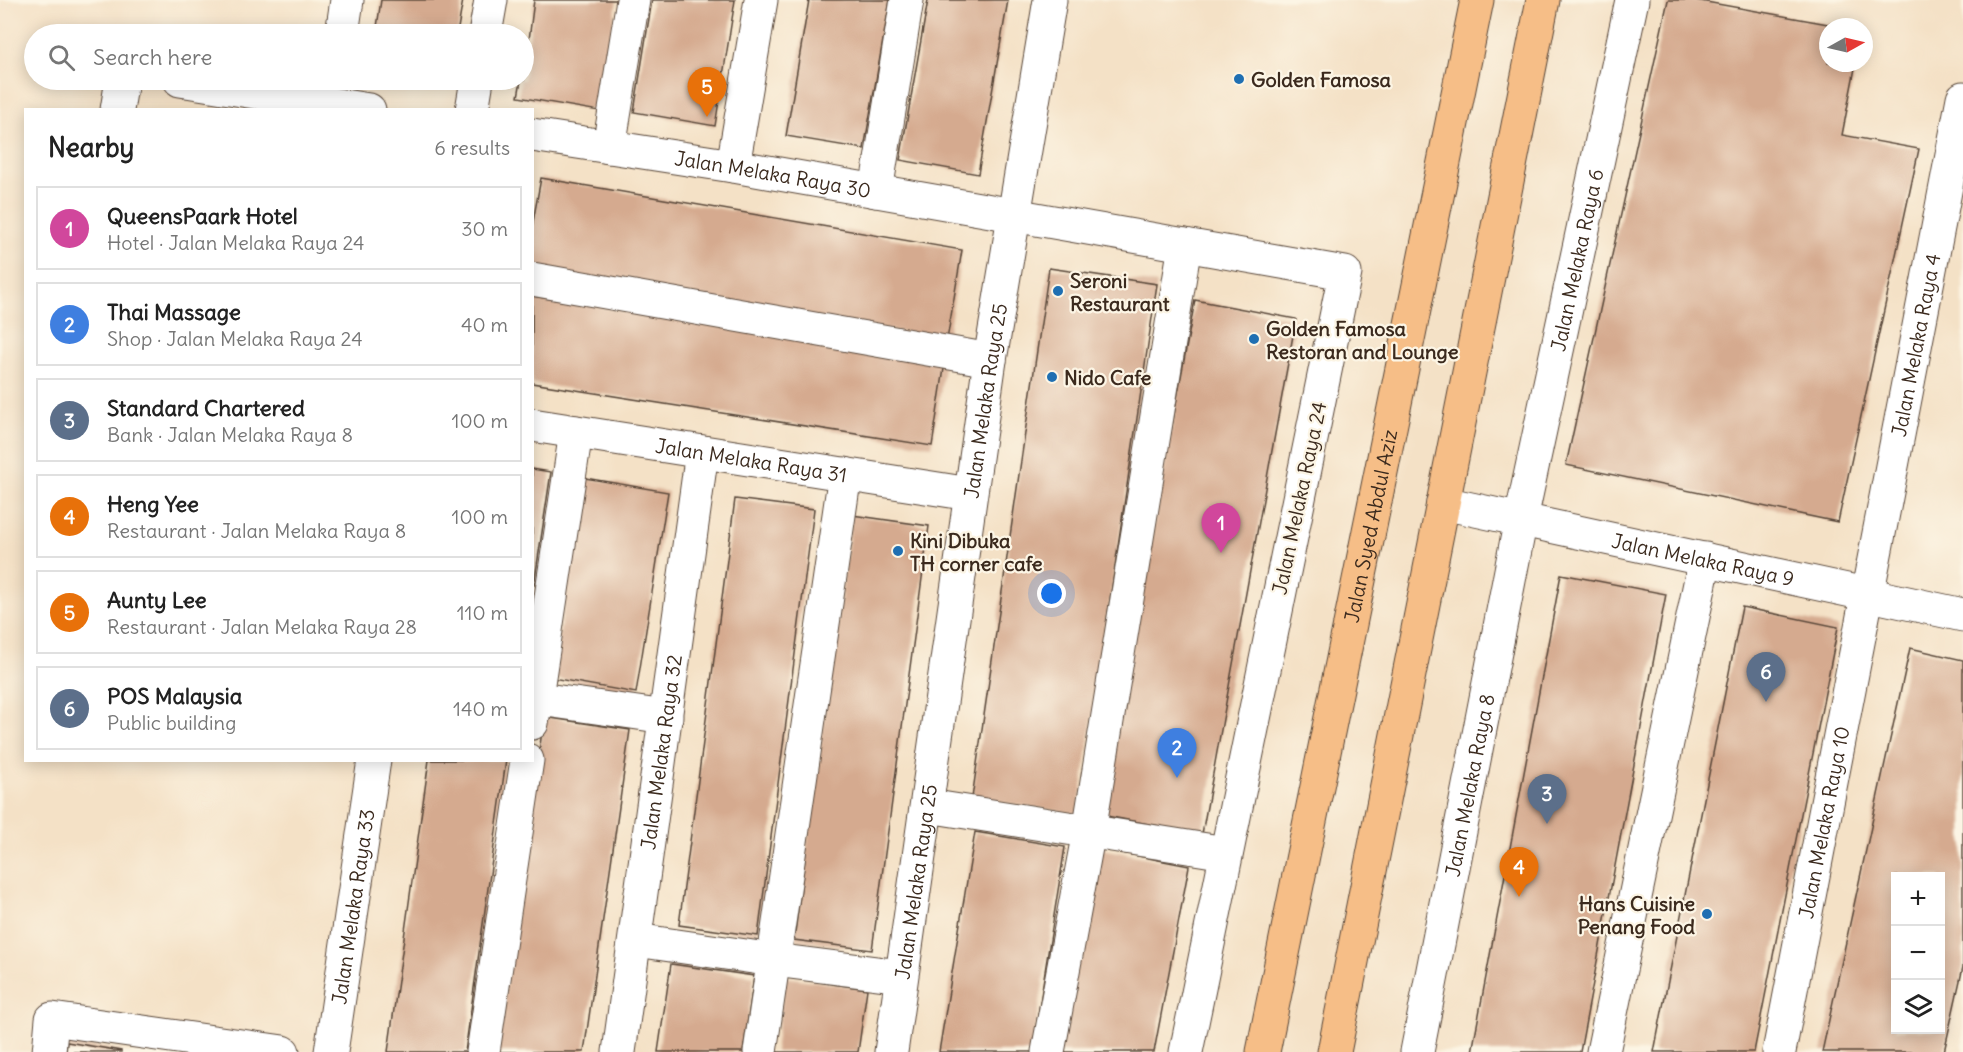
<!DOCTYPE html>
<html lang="en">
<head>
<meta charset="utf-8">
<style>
	:root { --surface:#fff; --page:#f6f6f6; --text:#222; --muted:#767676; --line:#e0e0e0; --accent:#0f766e }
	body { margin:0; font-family:Delius,sans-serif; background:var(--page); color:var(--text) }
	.controls { position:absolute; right:18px; bottom:18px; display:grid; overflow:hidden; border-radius:0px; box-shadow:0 3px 15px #0003 }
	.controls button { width:54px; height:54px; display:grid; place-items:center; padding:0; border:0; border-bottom:2px solid var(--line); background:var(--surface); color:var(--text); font:30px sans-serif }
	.compass { position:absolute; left:1819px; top:18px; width:54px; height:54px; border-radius:50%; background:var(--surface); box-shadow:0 3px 15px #0003; rotate:82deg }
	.you { position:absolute; left:1052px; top:594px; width:21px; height:21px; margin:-15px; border:4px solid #fff; border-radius:50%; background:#1a73e8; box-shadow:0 0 0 9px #1a73e833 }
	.badge { display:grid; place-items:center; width:39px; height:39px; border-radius:50%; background:var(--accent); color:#fff; font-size:20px; font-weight:700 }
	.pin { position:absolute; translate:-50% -50px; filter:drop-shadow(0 2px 3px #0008) }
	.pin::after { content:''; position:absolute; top:32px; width:21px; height:18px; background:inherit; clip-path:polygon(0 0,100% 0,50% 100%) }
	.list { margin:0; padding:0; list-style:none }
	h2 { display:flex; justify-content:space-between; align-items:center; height:78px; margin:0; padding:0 24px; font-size:26px }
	h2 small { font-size:20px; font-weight:400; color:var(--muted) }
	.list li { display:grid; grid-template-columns:39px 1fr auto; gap:18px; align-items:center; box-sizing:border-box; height:84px; margin:0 12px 12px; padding:0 12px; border:2px solid var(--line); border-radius:0px }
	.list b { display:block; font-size:22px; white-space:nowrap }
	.list p { margin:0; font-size:20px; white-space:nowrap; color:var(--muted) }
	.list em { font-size:20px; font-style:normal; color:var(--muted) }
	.icon { flex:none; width:33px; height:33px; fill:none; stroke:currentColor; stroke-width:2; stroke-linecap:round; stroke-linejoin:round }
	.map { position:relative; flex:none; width:1963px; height:1052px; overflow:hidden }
	.search { position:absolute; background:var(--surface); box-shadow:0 3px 15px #0003; left:24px; top:24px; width:510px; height:66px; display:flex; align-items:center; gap:15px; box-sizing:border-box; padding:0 21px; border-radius:33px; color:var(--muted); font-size:22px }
	.panel { position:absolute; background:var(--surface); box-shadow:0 3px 15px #0003; left:24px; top:108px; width:510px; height:654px; border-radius:0px }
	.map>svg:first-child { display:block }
	.building { fill:#d5aa8f; fill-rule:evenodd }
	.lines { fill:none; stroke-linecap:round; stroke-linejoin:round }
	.minor-casing { stroke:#574537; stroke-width:35 }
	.major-casing { stroke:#574537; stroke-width:35 }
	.minor { stroke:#fff; stroke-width:33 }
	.major { stroke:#f6be87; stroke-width:33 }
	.poi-dot { fill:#1f6fb2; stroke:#fcf5e5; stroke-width:2 }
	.labels { text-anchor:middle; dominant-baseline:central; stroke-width:4.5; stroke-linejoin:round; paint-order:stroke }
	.poi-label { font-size:20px; font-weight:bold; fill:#3b2a1e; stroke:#fcf5e5; text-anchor:start }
	.street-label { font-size:20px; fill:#3b2a1e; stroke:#fcf5e5 }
</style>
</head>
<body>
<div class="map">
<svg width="1963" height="1052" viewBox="0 0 1963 1052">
	<rect width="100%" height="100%" fill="#fcf5e5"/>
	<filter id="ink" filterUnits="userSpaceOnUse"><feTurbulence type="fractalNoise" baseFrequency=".0167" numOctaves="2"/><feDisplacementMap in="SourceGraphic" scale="12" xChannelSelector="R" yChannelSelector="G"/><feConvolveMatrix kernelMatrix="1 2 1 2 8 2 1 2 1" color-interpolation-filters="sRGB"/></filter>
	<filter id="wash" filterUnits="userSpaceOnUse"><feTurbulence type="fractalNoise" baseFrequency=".008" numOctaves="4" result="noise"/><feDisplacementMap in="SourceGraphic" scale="24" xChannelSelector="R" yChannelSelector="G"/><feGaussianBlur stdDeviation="1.35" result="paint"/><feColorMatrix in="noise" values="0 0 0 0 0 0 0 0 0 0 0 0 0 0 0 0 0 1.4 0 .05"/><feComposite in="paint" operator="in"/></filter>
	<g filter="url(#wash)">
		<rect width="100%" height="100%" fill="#f4e1c6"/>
		<g id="blocks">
			<g class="building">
				<path d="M381 0H463L457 34H376Z"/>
				<path d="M534 0H617L599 111 518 97 521 80H524Z"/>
				<path d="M652 0H735L715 126 634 112Z"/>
				<path d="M809 0H890L864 149 786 136Z"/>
				<path d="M928 0H1008L978 174 900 160Z"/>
				<path d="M1668 0H1695L1839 26 1828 27V63H1856L1842 135 1919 149 1838 522 1566 465Z"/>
				<path d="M541 178 962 250 947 340 532 269V227Z"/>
				<path d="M1049 268 1157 284 1078 814 972 798Z"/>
				<path d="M532 296 945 362 932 446 532 383Z"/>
				<path d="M1195 300 1296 319 1202 834 1101 815Z"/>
				<path d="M532 469 551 472 534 585H532Z"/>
				<path d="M585 478 668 492 636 693 552 678Z"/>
				<path d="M735 499 814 509 758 936 679 925Z"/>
				<path d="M852 515 929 526 872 950 794 940Z"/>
				<path d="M1561 574 1666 594 1580 1052H1472Z"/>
				<path d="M1742 607 1838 627 1754 1052H1654Z"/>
				<path d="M1910 648 1963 660V967L1944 1052H1822ZM1896 876H1940V1030H1896Z"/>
				<path d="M544 717 630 730 584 1052H497Z"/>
				<path d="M429 760H506L465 1052H388Z"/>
				<path d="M975 832 1065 847 1032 1052H939Z"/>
				<path d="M1097 848 1189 866 1154 1052H1058Z"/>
				<path d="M671 964 754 976 743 1052H658Z"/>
				<path d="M785 977 867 989 858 1052H775Z"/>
				<path d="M67 1042 121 1051V1052H66Z"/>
			</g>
		</g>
	</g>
	<g filter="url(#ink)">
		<use href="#blocks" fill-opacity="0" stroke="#574537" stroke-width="1.5"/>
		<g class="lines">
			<defs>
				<g id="minor">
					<path d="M342 34 347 0"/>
					<path d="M485 34 491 0"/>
					<path d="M180 80 369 110"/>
					<path d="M117 110 122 80"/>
					<path d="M472 110 477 80"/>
					<path id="s1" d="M532 135 733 166 1345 273 1186 1052"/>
					<path d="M609 147 633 0"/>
					<path d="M733 166 761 0"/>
					<path d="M876 191 907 0"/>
					<path d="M532 279 990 360"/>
					<path id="s2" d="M532 425 970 494"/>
					<path id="s3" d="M1443 503 1963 615"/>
					<path d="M532 698 666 717"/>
					<path d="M532 723 576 432"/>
					<path d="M928 806 1226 853"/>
					<path d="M636 940 774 960 901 976"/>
					<path d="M49 1052 52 1019 283 1052"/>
					<path id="s4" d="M331 1052 374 760"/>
					<path d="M483 1052 527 760"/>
					<path id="s5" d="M619 1052 702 452"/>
					<path d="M760 1052 845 474"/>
					<path id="s6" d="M891 1052 990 360 1050 0"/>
					<path d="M1048 1052 1089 831 1185 245"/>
					<path id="s7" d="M1417 1052 1521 519 1632 0"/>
					<path d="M1603 1052 1705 559"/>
					<path id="s8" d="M1779 1052 1963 98"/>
				</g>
				<g id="major">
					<path id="s9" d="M1263 1052 1477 0"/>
					<path d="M1334 1052 1543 0"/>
				</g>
			</defs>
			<use href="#minor" class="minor-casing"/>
			<use href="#major" class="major-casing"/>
			<use href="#minor" class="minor"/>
			<use href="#major" class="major"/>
		</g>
	</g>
	<g class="poi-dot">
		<circle cx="1239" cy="79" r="6"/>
		<circle cx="1058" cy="291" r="6"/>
		<circle cx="1254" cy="339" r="6"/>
		<circle cx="1052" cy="377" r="6"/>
		<circle cx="898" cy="551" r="6"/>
		<circle cx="1707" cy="914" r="6"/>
	</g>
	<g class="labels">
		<g class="poi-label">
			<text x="1251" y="79">Golden Famosa</text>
			<text x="1070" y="280">Seroni<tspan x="1070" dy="23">Restaurant</tspan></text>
			<text x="1266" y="328">Golden Famosa<tspan x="1266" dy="23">Restoran and Lounge</tspan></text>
			<text x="1064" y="377">Nido Cafe</text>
			<text x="910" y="540">Kini Dibuka<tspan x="910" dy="23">TH corner cafe</tspan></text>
			<text x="1695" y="903" text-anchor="end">Hans Cuisine<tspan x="1695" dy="23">Penang Food</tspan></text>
		</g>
		<g class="street-label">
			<text stroke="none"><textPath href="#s1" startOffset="244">Jalan Melaka Raya 30</textPath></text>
			<text stroke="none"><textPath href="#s7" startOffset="808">Jalan Melaka Raya 6</textPath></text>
			<text stroke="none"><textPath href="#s8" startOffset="720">Jalan Melaka Raya 4</textPath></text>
			<text stroke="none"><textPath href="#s6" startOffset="658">Jalan Melaka Raya 25</textPath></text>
			<text stroke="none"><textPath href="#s2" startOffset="222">Jalan Melaka Raya 31</textPath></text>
			<text transform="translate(1299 498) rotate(-78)">Jalan Melaka Raya 24</text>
			<text stroke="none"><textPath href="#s9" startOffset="537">Jalan Syed Abdul Aziz</textPath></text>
			<text stroke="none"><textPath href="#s3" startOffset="266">Jalan Melaka Raya 9</textPath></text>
			<text stroke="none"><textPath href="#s5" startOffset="303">Jalan Melaka Raya 32</textPath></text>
			<text stroke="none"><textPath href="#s7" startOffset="272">Jalan Melaka Raya 8</textPath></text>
			<text stroke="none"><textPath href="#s8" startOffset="234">Jalan Melaka Raya 10</textPath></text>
			<text stroke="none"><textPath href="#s6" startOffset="172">Jalan Melaka Raya 25</textPath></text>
			<text stroke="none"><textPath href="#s4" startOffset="147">Jalan Melaka Raya 33</textPath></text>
		</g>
	</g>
</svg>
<div class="controls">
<button>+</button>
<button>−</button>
<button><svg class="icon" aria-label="layers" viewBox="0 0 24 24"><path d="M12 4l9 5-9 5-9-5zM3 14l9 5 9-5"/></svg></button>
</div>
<svg class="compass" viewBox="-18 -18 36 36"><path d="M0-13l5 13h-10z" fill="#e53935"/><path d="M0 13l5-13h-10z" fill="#767676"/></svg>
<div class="you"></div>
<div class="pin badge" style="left:1221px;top:553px;background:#d1479c">1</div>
<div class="pin badge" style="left:1177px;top:778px;background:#3f7fe0">2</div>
<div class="pin badge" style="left:1547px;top:824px;background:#5c6f8a">3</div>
<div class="pin badge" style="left:1519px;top:897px;background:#e8710a">4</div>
<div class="pin badge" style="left:707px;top:117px;background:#e8710a">5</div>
<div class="pin badge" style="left:1766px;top:702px;background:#5c6f8a">6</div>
<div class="search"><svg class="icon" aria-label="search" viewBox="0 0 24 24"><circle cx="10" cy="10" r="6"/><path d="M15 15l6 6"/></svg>Search here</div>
<section class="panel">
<h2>Nearby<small>6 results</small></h2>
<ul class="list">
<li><span class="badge" style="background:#d1479c">1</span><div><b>QueensPaark Hotel</b><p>Hotel · Jalan Melaka Raya 24</p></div><em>30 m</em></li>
<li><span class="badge" style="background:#3f7fe0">2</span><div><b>Thai Massage</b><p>Shop · Jalan Melaka Raya 24</p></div><em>40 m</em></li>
<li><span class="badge" style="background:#5c6f8a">3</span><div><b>Standard Chartered</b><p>Bank · Jalan Melaka Raya 8</p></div><em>100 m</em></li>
<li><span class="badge" style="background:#e8710a">4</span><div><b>Heng Yee</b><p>Restaurant · Jalan Melaka Raya 8</p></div><em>100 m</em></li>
<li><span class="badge" style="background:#e8710a">5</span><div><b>Aunty Lee</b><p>Restaurant · Jalan Melaka Raya 28</p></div><em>110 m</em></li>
<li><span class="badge" style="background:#5c6f8a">6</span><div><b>POS Malaysia</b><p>Public building</p></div><em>140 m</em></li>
</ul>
</section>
</div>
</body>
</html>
